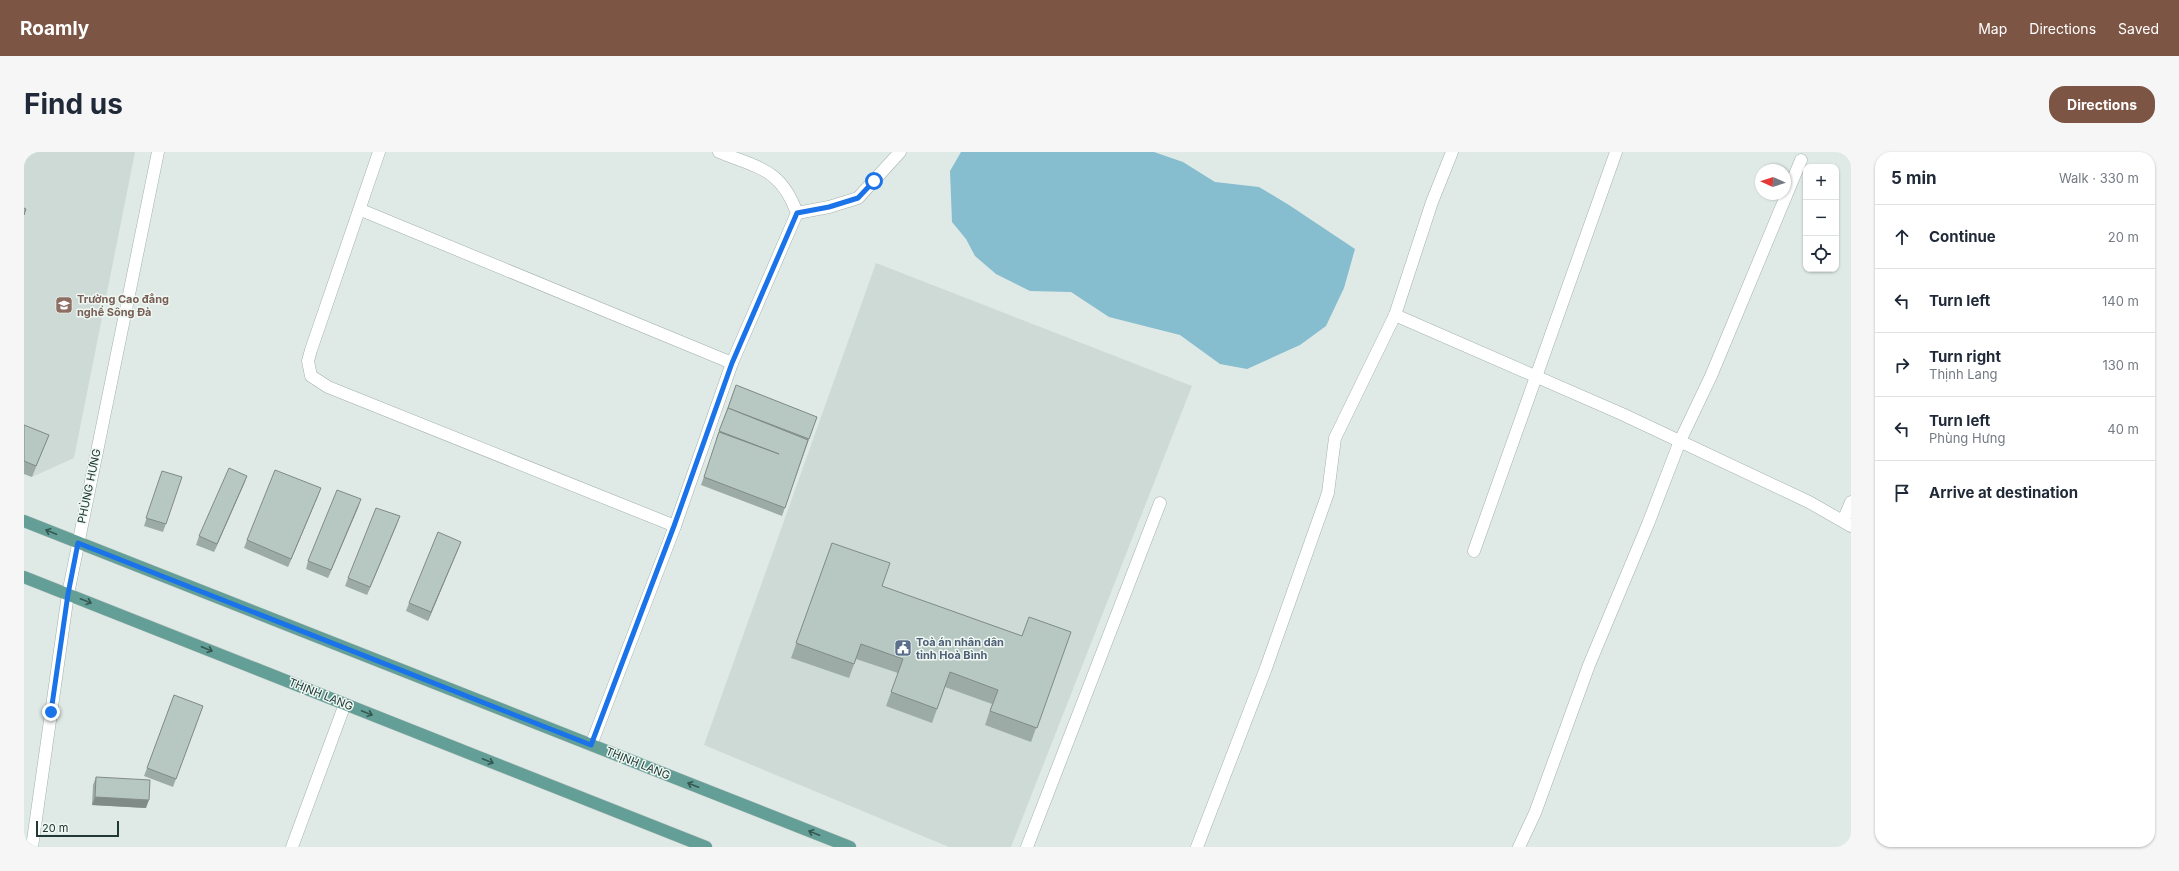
<!DOCTYPE html>
<html lang="en">
<head>
<meta charset="utf-8">
<style>
	:root { --surface:#fff; --page:#f6f6f7; --text:#1f2937; --muted:#747a83; --line:#e0e1e3; --accent:#7d5545 }
	body { margin:0; font-family:Inter,sans-serif; background:var(--page); color:var(--text) }
	.controls { position:absolute; right:12px; top:12px; display:grid; overflow:hidden; border-radius:8px; box-shadow:0 1px 3px #0004 }
	.controls button { width:36px; height:36px; display:grid; place-items:center; padding:0; border:0; border-bottom:1px solid var(--line); background:var(--surface); color:var(--text); font:20px sans-serif }
	.compass { position:absolute; left:1731px; top:12px; width:36px; height:36px; border-radius:50%; background:var(--surface); box-shadow:0 1px 3px #0004; rotate:273deg }
	.scale { position:absolute; left:12px; bottom:10px; width:83px; box-sizing:border-box; padding-left:4px; border:2px solid #203935; border-top:0; font-size:11px; line-height:14px; white-space:nowrap; color:#203935; -webkit-text-stroke:3px #eff7f3; paint-order:stroke }
	.stop { position:absolute; width:12px; height:12px; margin:-9px; border:3px solid #1a73e8; border-radius:50%; background:#fff }
	.stop.end { background:#1a73e8; border-color:#fff; box-shadow:0 1px 4px #0008 }
	.list { margin:0; padding:0; list-style:none }
	h2 { display:flex; justify-content:space-between; align-items:center; height:52px; margin:0; padding:0 16px; font-size:17px }
	h2 small { font-size:13px; font-weight:400; color:var(--muted) }
	.list li { display:grid; grid-template-columns:26px 1fr auto; gap:12px; align-items:center; box-sizing:border-box; height:64px; padding:0 16px; border-top:1px solid var(--line) }
	.list b { display:block; font-size:15px; white-space:nowrap }
	.list p { margin:0; font-size:13px; white-space:nowrap; color:var(--muted) }
	.list em { font-size:13px; font-style:normal; color:var(--muted) }
	.icon { flex:none; width:22px; height:22px; fill:none; stroke:currentColor; stroke-width:2; stroke-linecap:round; stroke-linejoin:round }
	.map { position:relative; flex:none; width:1827px; height:695px; overflow:hidden; border-radius:16px }
	header { display:flex; align-items:center; gap:24px; box-sizing:border-box; height:56px; padding:0 20px; background:var(--accent); color:#fff }
	header strong { font-size:19px }
	nav { display:flex; gap:22px; margin-inline-start:auto; font-size:14px }
	.intro { display:flex; align-items:center; justify-content:space-between; box-sizing:border-box; height:96px; padding:0 24px }
	h1 { margin:0; font-size:28px }
	.button { padding:10px 18px; border-radius:16px; background:var(--accent); color:#fff; font-size:14px; font-weight:700 }
	main { display:flex; gap:24px; padding:0 24px }
	aside { flex:1; background:var(--surface); border-radius:16px; box-shadow:0 1px 3px #0004 }
	.map>svg:first-child { display:block }
	.built { fill:#cddad5 }
	.water { fill:#86bdcf }
	.lines { fill:none; stroke-linecap:round; stroke-linejoin:round }
	.minor-casing { stroke:#a2b1ad; stroke-width:13 }
	.major-casing { stroke:#bcc4c2; stroke-width:13 }
	.minor { stroke:#fff; stroke-width:12 }
	.major { stroke:#639f96; stroke-width:12 }
	.wall { fill:#9daba7 }
	.shaded-wall { fill:#808b88 }
	.building { fill:#b7c7c2; stroke:#808b88 }
	.oneway { stroke:#345852 }
	.route { stroke:#1a73e8; stroke-width:5 }
	.labels { text-anchor:middle; dominant-baseline:central; stroke-width:3; stroke-linejoin:round; paint-order:stroke }
	.education-label { font-size:11px; font-weight:bold; fill:#785e54; stroke:#eff7f3; text-anchor:start }
	.street-label { font-size:11px; fill:#203935; stroke:#eff7f3 }
	.service-label { font-size:11px; font-weight:bold; fill:#4e5e75; stroke:#eff7f3; text-anchor:start }
</style>
</head>
<body>
<header>
<strong>Roamly</strong>
<nav><a>Map</a><a>Directions</a><a>Saved</a></nav>
</header>
<div class="intro"><h1>Find us</h1><a class="button">Directions</a></div>
<main>
<div class="map">
<svg width="1827" height="695" viewBox="0 0 1827 695">
	<rect width="100%" height="100%" fill="#dfeae6"/>
	<g class="built">
		<path d="M0 0H111L50 306 8 325 0 322Z"/>
		<path d="M852 111 1168 234 987 695H925L680 593Z"/>
	</g>
	<path class="water" d="M937 0H1130L1159 10 1191 30 1235 35 1265 53 1331 97 1320 136 1302 174 1276 193 1223 217 1196 212 1156 183 1085 165 1047 140 1006 139 972 122 951 104 942 87 928 70 926 19Z"/>
	<g class="lines">
		<defs>
			<g id="minor">
				<path d="M355 0 287 198 284 209 287 224 304 235 651 374"/>
				<path d="M337 58 708 211"/>
				<path d="M773 61 805 55 834 46 876 0"/>
				<path d="M1371 163 1598 262 1785 350 1827 374"/>
				<path d="M1819 369 1827 350"/>
				<path d="M1450 399 1592 0"/>
				<path d="M567 593 651 374 708 211 773 61C757 17 735 16 695 0"/>
				<path d="M8 695 44 442 134 0"/>
				<path d="M268 695 321 552"/>
				<path d="M1003 695 1136 351"/>
				<path d="M1173 695 1242 516 1304 341 1311 286 1371 163 1408 50 1428 0"/>
				<path d="M1495 695 1511 661 1565 513 1624 372 1656 289 1687 224 1777 8"/>
			</g>
			<g id="major">
				<path d="M0 369 826 695"/>
				<path d="M0 425 682 695"/>
			</g>
		</defs>
		<use href="#minor" class="minor-casing"/>
		<use href="#major" class="major-casing"/>
		<use href="#minor" class="minor"/>
		<use href="#major" class="major"/>
	</g>
	<g class="wall">
		<path d="M712 233 793 265 758 364 677 333 693 287H692Z"/>
		<path d="M0 273 25 283 8 325 0 322Z"/>
		<path d="M138 319 158 325 139 380 120 374Z"/>
		<path d="M223 324 220 332 190 400 172 393 175 384Z"/>
		<path d="M294 344 264 415 220 396 223 388Z"/>
		<path d="M337 347 304 426 282 417 284 409Z"/>
		<path d="M373 372 343 443 321 434 324 426Z"/>
		<path d="M437 390 404 469 382 459 385 451Z"/>
		<path d="M808 391 858 434 998 484 1005 465 1047 480 1007 590 961 573 968 552 921 535 908 571 862 554 874 521 832 507 825 526 767 506Z"/>
		<path d="M150 543 179 554 149 635 120 624Z"/>
		<path d="M72 625 122 656 68 653 69 633Z"/>
	</g>
	<g class="shaded-wall">
		<path d="M223 324 220 332 190 400 193 392Z"/>
		<path d="M297 336 294 344 264 415 267 407Z"/>
		<path d="M337 347 334 356 304 426 307 418Z"/>
		<path d="M376 364 373 372 343 443 346 435Z"/>
		<path d="M437 390 434 398 404 469 407 460Z"/>
		<path d="M71 645 125 648 122 656 68 653Z"/>
	</g>
	<g class="building">
		<path d="M0 56 2 57 0 63Z"/>
		<path d="M712 233 793 265 785 287 704 256Z"/>
		<path d="M704 256 784 288 761 356 680 325 695 280 755 302 695 279Z"/>
		<path d="M0 273 25 283 12 314 0 309Z"/>
		<path d="M205 316 223 324 193 392 175 384Z"/>
		<path d="M251 318 297 336 267 407 223 388Z"/>
		<path d="M138 319 158 325 142 372 122 366Z"/>
		<path d="M313 338 337 347 307 418 284 409Z"/>
		<path d="M352 356 376 364 346 435 324 426Z"/>
		<path d="M414 380 437 390 407 460 385 451Z"/>
		<path d="M808 391 866 411 858 434 998 484 1005 465 1047 480 1013 576 966 559 974 538 926 520 913 557 867 540 879 507 837 492 830 512 772 491Z"/>
		<path d="M150 543 179 554 152 627 123 616Z"/>
		<path d="M72 625 126 628 125 648 71 645Z"/>
	</g>
	<defs><path id="oneway-shaft" d="M-6 0H5M1.5-3L5.5 0L1.5 3" fill="none" stroke-width="1.6" stroke-linecap="round" stroke-linejoin="round"/></defs>
	<g class="oneway">
		<use href="#oneway-shaft" transform="translate(27 380) rotate(-158)"/>
		<use href="#oneway-shaft" transform="translate(62 449) rotate(22)"/>
		<use href="#oneway-shaft" transform="translate(183 497) rotate(22)"/>
		<use href="#oneway-shaft" transform="translate(343 561) rotate(22)"/>
		<use href="#oneway-shaft" transform="translate(464 609) rotate(22)"/>
		<use href="#oneway-shaft" transform="translate(669 633) rotate(-158)"/>
		<use href="#oneway-shaft" transform="translate(790 681) rotate(-158)"/>
	</g>
	<g class="lines">
		<path class="route" d="M27 560 44 442 54 391 567 593 650 374 708 211 773 61 805 55 834 46 850 29"/>
	</g>
	<defs>
		<symbol id="university-square" viewBox="-11 -11 22 22"><rect x="-9" y="-9" width="18" height="18" rx="4" fill="#8d6e63" stroke="#eff7f3"/><path d="M0-5L7-2L0 1L-7-2ZM-4 1L0 2.5L4 1V4Q0 6-4 4Z" fill="#fff"/></symbol>
		<symbol id="civic-square" viewBox="-11 -11 22 22"><rect x="-9" y="-9" width="18" height="18" rx="4" fill="#5c6f8a" stroke="#eff7f3"/><path d="M-.6-6.5H3V-4.5H.6V-3L4-1V1h2V6H-6V1h2V-1L-.6-3ZM-1.2 2.5V6h2.4V2.5Z" fill="#fff"/></symbol>
	</defs>
	<g fill-rule="evenodd">
		<use href="#university-square" x="30" y="143" width="20" height="20"/>
		<use href="#civic-square" x="869" y="486" width="20" height="20"/>
	</g>
	<g class="labels">
		<g class="education-label">
			<text x="53" y="147">Trường Cao đẳng<tspan x="53" dy="13">nghề Sông Đà</tspan></text>
		</g>
		<g class="street-label">
			<text transform="translate(65 334) rotate(-78)">PHÙNG HƯNG</text>
			<text transform="translate(297 542) rotate(22)">THỊNH LANG</text>
			<text transform="translate(614 611) rotate(22)">THỊNH LANG</text>
		</g>
		<g class="service-label">
			<text x="892" y="490">Toà án nhân dân<tspan x="892" dy="13">tỉnh Hoà Bình</tspan></text>
		</g>
	</g>
</svg>
<div class="controls">
<button>+</button>
<button>−</button>
<button><svg class="icon" aria-label="locate" viewBox="0 0 24 24"><circle cx="12" cy="12" r="6"/><path d="M12 2v4M12 18v4M2 12h4M18 12h4"/></svg></button>
</div>
<svg class="compass" viewBox="-18 -18 36 36"><path d="M0-13l5 13h-10z" fill="#e53935"/><path d="M0 13l5-13h-10z" fill="#747a83"/></svg>
<div class="scale">20 m</div>
<div class="stop" style="left:850px;top:29px"></div>
<div class="stop end" style="left:27px;top:560px"></div>
</div>
<aside>
<h2>5 min<small>Walk · 330 m</small></h2>
<ul class="list">
<li><svg class="icon" aria-label="ahead" viewBox="0 0 24 24"><path d="M12 20V5M6 11l6-6 6 6"/></svg><div><b>Continue</b></div><em>20 m</em></li>
<li><svg class="icon" aria-label="left" viewBox="0 0 24 24"><path d="M17 20v-9H6M10 6l-5 5 5 5"/></svg><div><b>Turn left</b></div><em>140 m</em></li>
<li><svg class="icon" aria-label="right" viewBox="0 0 24 24"><path d="M7 20v-9h11M14 6l5 5-5 5"/></svg><div><b>Turn right</b><p>Thịnh Lang</p></div><em>130 m</em></li>
<li><svg class="icon" aria-label="left" viewBox="0 0 24 24"><path d="M17 20v-9H6M10 6l-5 5 5 5"/></svg><div><b>Turn left</b><p>Phùng Hưng</p></div><em>40 m</em></li>
<li><svg class="icon" aria-label="arrive" viewBox="0 0 24 24"><path d="M6 21V4h12l-3 4 3 4H6"/></svg><div><b>Arrive at destination</b></div></li>
</ul>
</aside>
</main>
</body>
</html>
